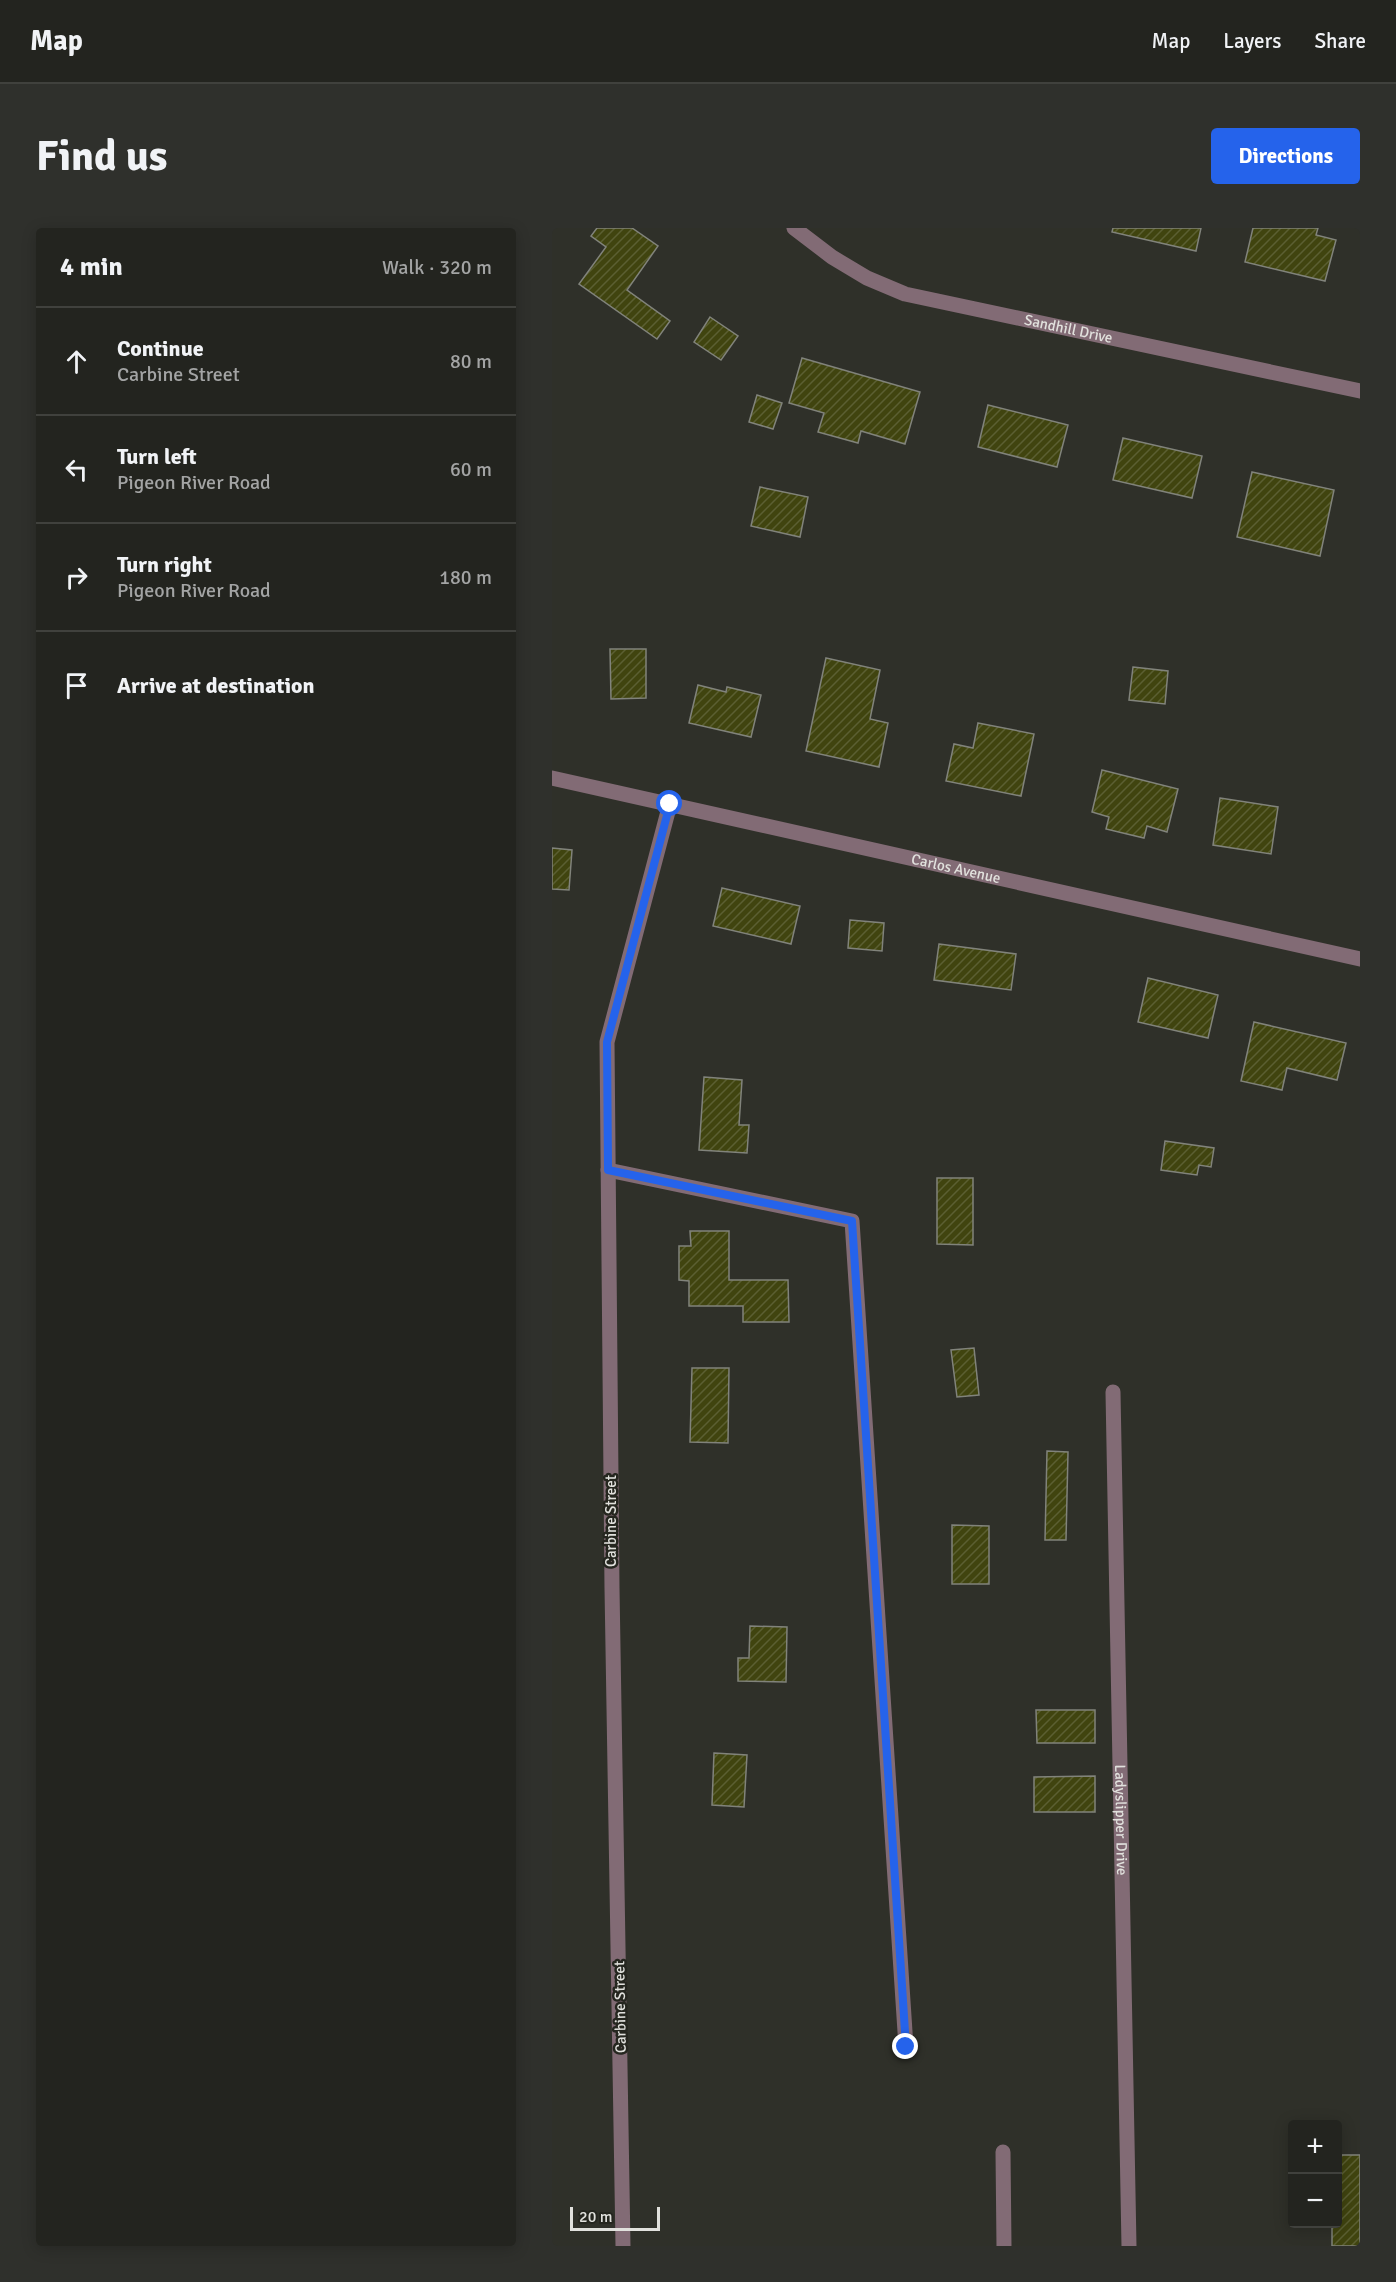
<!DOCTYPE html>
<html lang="en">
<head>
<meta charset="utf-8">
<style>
	:root { --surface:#23241f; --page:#2f302c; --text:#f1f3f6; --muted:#a3a4a4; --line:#40413d; --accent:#2563eb }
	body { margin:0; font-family:Signika,sans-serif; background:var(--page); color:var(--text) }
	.controls { position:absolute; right:18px; bottom:18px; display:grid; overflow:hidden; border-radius:6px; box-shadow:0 3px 15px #0003 }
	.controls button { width:54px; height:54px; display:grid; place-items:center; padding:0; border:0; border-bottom:2px solid var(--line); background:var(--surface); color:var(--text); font:30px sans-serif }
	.scale { position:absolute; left:18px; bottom:15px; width:90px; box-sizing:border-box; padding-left:6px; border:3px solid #e1e1dd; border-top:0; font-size:16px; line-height:21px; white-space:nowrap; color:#e1e1dd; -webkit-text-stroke:4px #25261f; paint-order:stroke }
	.stop { position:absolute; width:18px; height:18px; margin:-14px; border:4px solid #2563eb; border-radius:50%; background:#fff }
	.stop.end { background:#2563eb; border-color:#fff; box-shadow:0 2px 6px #0008 }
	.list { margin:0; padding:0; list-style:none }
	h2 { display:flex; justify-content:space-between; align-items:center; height:78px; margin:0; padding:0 24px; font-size:26px }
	h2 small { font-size:20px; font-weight:400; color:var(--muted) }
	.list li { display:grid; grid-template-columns:39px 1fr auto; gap:18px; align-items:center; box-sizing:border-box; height:108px; padding:0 24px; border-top:2px solid var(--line) }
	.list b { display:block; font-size:22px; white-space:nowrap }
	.list p { margin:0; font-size:20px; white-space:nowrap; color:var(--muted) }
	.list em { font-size:20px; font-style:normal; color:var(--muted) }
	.icon { flex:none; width:33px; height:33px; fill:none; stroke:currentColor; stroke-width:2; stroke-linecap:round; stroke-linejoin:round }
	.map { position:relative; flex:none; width:808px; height:2018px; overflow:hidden; border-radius:6px }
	header { display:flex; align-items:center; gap:36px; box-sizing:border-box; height:84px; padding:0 30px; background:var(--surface); border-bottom:2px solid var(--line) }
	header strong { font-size:28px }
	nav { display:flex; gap:33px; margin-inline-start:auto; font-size:21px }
	.intro { display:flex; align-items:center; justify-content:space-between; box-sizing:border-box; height:144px; padding:0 36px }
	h1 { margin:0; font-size:42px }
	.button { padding:15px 27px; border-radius:6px; background:var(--accent); color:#fff; font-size:21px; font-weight:700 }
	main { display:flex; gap:36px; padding:0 36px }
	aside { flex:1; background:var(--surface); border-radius:6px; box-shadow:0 3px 15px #0003 }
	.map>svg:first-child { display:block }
	.building { fill:url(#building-hatch); stroke:#81837b; stroke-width:1.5 }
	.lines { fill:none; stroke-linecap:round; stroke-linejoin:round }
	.minor { stroke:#826b75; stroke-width:15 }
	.route { stroke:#2563eb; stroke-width:8 }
	.labels { text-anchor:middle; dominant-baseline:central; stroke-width:5; stroke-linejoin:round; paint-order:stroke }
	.street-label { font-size:15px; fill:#e1e1dd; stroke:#25261f }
</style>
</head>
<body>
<header>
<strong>Map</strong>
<nav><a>Map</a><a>Layers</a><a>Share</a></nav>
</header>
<div class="intro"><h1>Find us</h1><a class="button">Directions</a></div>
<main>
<aside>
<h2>4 min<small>Walk · 320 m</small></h2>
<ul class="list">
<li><svg class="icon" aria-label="ahead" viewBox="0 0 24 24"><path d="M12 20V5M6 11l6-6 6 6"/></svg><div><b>Continue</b><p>Carbine Street</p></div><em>80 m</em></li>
<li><svg class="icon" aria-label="left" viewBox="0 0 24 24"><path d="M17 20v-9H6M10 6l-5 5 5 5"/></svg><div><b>Turn left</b><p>Pigeon River Road</p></div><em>60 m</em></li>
<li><svg class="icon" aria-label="right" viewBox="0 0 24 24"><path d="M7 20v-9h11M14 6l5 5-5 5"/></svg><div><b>Turn right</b><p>Pigeon River Road</p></div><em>180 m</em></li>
<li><svg class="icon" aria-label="arrive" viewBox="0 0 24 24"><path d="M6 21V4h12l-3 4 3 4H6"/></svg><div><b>Arrive at destination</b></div></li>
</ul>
</aside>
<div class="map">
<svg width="808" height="2018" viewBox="0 0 808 2018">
	<defs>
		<pattern id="building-hatch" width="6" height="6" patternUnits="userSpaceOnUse" patternTransform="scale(1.5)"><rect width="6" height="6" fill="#40440f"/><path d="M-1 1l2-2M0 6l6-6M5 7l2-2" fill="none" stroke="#5b5f32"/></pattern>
	</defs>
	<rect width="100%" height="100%" fill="#2f3029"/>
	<g class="building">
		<path d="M45 0H80L106 18 75 62 118 93 105 111 27 56 54 19 39 8Z"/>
		<path d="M561 0H649L644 23 560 4Z"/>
		<path d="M701 0H766L764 7 784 12 773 53 693 34Z"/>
		<path d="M158 89 186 108 169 132 142 114Z"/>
		<path d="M250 130 368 164 353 216 309 203 306 215 266 204 272 185 237 175Z"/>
		<path d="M205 167 230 175 221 201 197 194Z"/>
		<path d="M436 177 516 197 505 239 426 219Z"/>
		<path d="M571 210 650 228 640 270 561 252Z"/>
		<path d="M700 244 782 262 768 328 685 309Z"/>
		<path d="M208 259 256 269 248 309 199 298Z"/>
		<path d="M58 421H94V470L59 471Z"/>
		<path d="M274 430 328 442 318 491 336 495 327 539 254 523Z"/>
		<path d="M581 439 616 443 613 476 577 472Z"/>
		<path d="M146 457 174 464 175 459 209 467 199 509 137 495Z"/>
		<path d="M426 495 482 506 469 568 394 553 402 516 421 520Z"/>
		<path d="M550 542 626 561 615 604 595 598 592 610 554 601 557 589 540 584Z"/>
		<path d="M668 570 726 579 719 626 661 617Z"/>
		<path d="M0 620 20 622 17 662 0 661Z"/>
		<path d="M170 660 248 678 239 716 161 698Z"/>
		<path d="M298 692 332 695 330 723 296 720Z"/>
		<path d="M387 716 464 726 459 762 382 752Z"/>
		<path d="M596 750 666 767 656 810 586 794Z"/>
		<path d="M702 794 794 815 785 852 735 840 730 862 689 853Z"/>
		<path d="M152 849 190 852 187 897H197L195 925 147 922Z"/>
		<path d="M613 913 662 920 659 939 647 937 645 947 609 942Z"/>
		<path d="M385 950H421V1017L385 1016Z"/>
		<path d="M138 1003H177V1052H236L237 1094H191V1078H137V1053L127 1052V1018H139Z"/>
		<path d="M422 1120 427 1167 405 1169 399 1122Z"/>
		<path d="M140 1140H177L176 1215 138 1214Z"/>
		<path d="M495 1223 516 1224 514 1312H493Z"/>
		<path d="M400 1297 437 1298V1356H400Z"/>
		<path d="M198 1398 235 1399 234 1454 186 1453V1430H197Z"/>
		<path d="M484 1482H543V1515H485Z"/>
		<path d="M162 1525 195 1527 192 1579 160 1577Z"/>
		<path d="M543 1548V1584H482V1549Z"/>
		<path d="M786 1927H808V2018H780V1996H786Z"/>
	</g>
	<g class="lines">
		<g class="minor">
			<path id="s1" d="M242 0 280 29 315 50 353 66 808 163"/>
			<path id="s2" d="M0 550 808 731"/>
			<path d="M56 942 300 993 354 1819"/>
			<path id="s3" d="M561 1164 577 2018"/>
			<path d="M451 1924 452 2018"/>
			<path d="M71 2018 60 1360 55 814 118 576"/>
		</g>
	</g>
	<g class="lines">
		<path class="route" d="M118 576 55 814 56 942 300 993 354 1819"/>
	</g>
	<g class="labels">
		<g class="street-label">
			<text stroke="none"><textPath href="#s1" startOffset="297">Sandhill Drive</textPath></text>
			<text stroke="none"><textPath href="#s2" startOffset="414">Carlos Avenue</textPath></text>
			<text transform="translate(59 1293) rotate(-90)">Carbine Street</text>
			<text stroke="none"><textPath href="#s3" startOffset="428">Ladyslipper Drive</textPath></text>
			<text transform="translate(68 1779) rotate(-91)">Carbine Street</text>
		</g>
	</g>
</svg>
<div class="controls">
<button>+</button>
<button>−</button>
</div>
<div class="scale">20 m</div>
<div class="stop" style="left:118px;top:576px"></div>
<div class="stop end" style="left:354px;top:1819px"></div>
</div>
</main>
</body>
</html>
